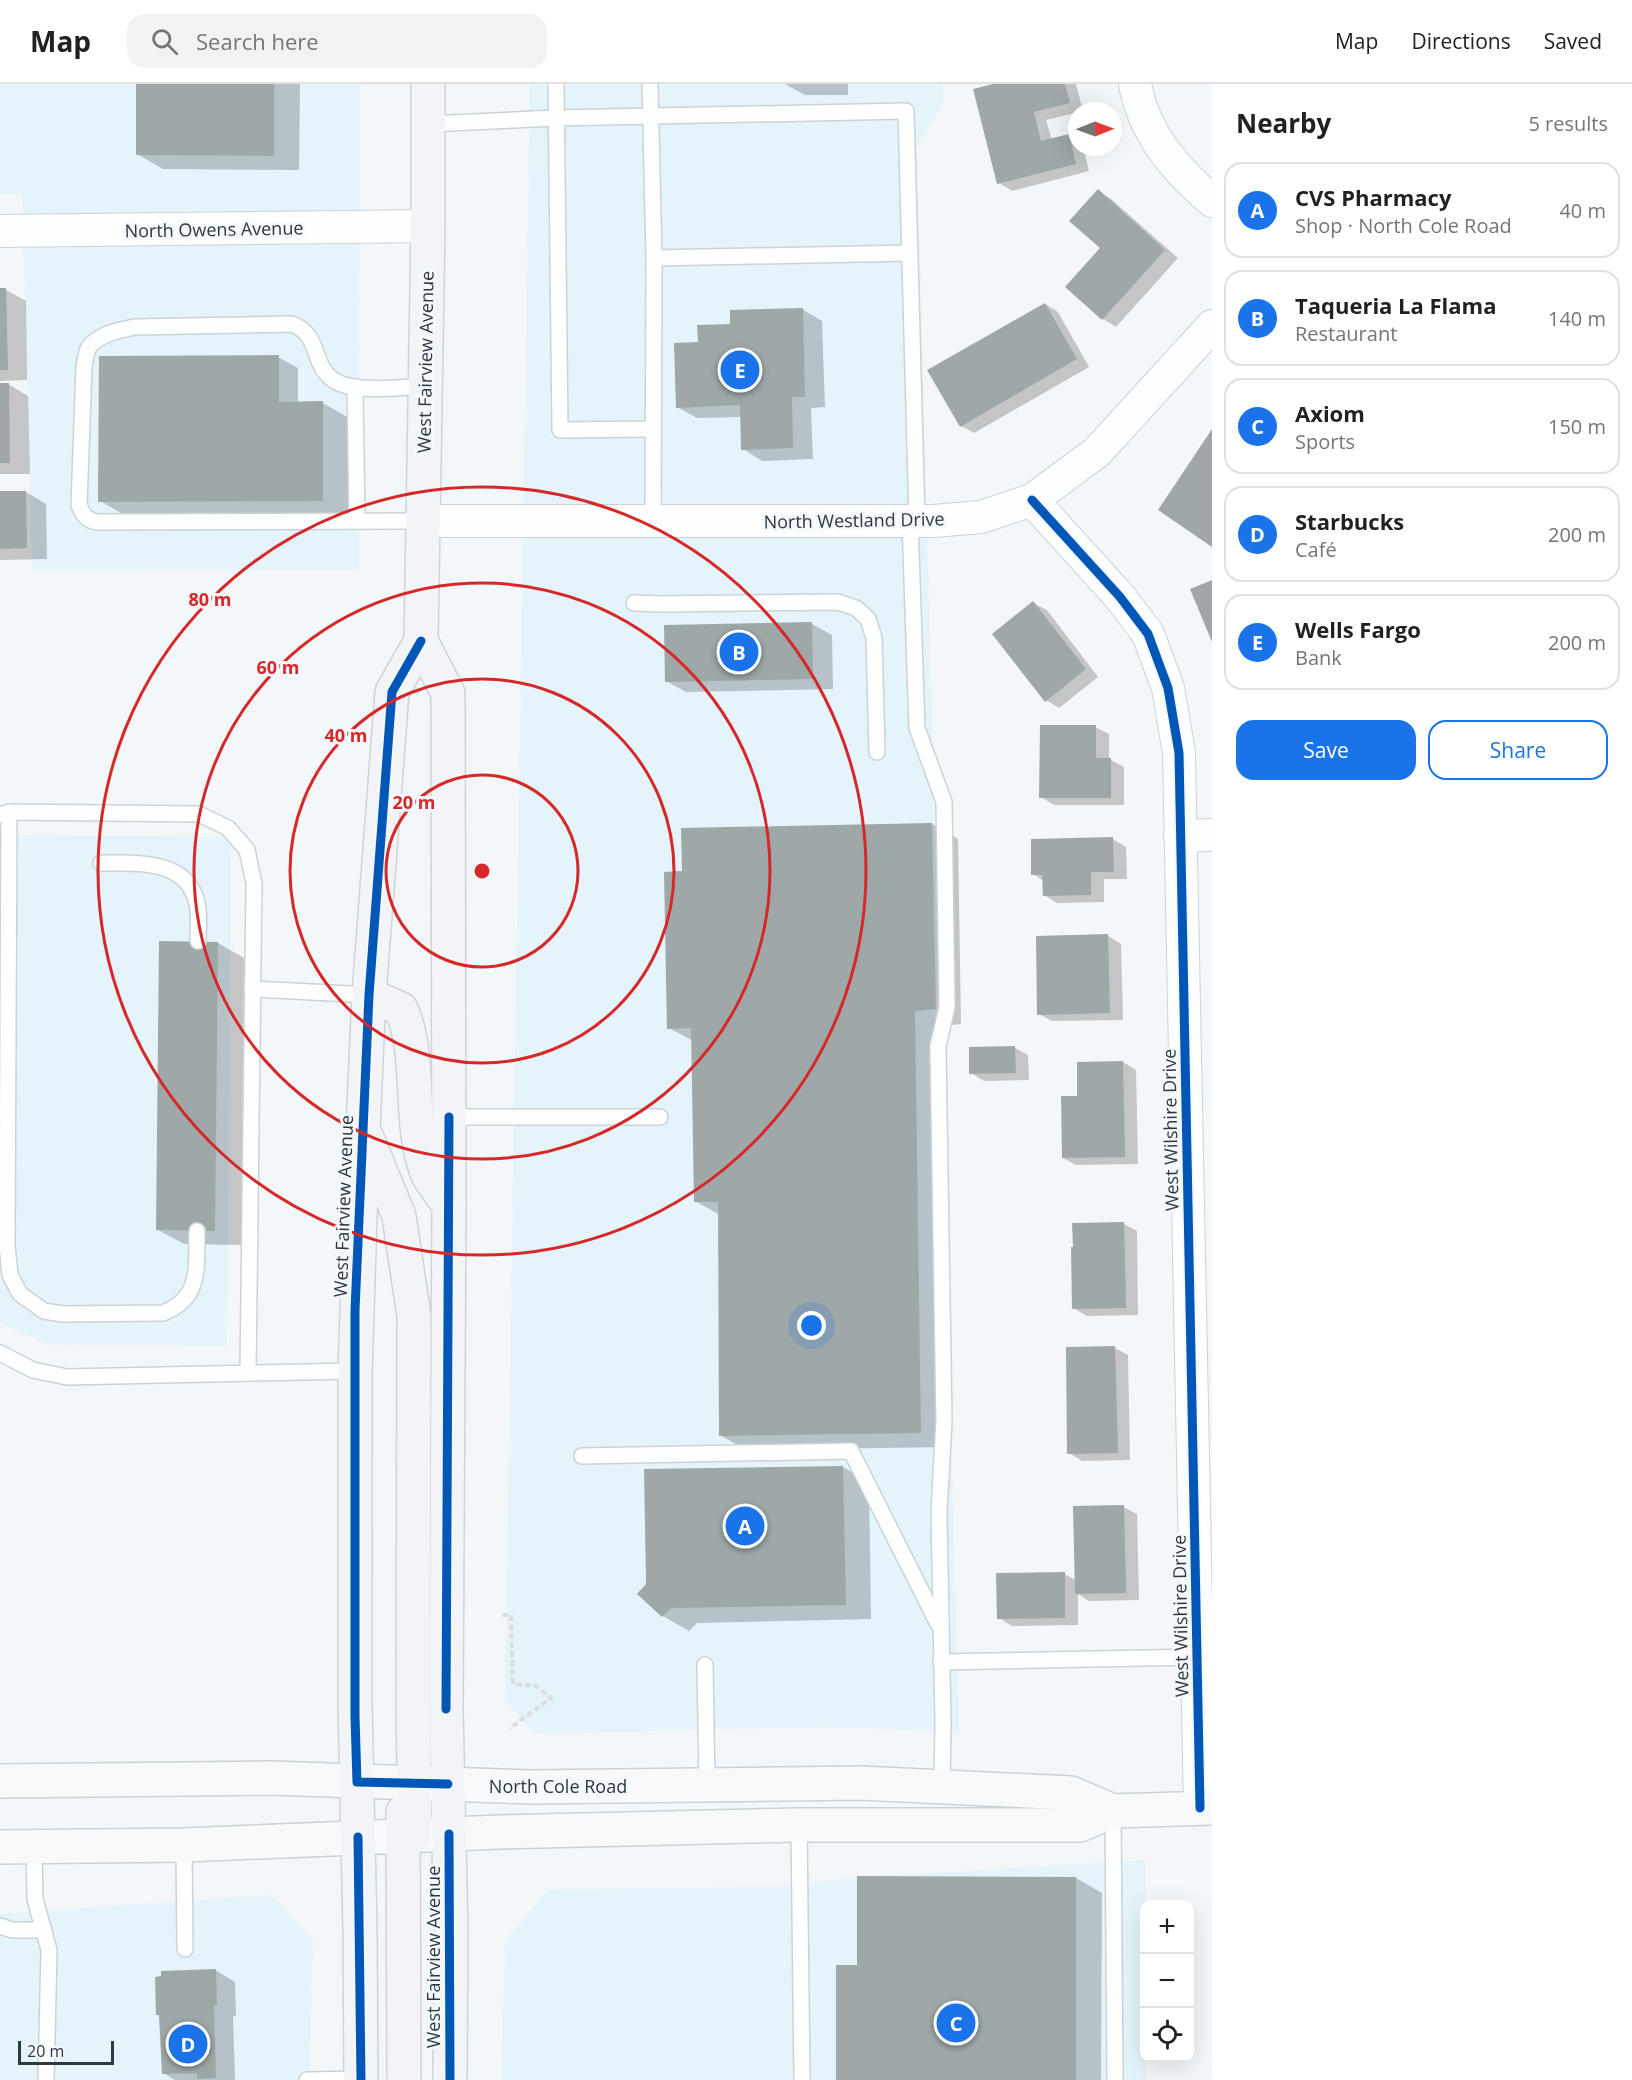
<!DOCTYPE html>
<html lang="en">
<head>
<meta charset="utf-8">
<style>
	:root { --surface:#fff; --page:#f2f2f2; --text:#202124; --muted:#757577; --line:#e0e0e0; --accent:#1a73e8 }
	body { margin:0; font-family:"Open Sans",sans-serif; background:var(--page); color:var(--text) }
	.controls { position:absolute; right:18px; bottom:18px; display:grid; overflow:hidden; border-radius:12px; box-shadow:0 6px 24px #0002 }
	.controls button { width:54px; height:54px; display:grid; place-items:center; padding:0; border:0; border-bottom:2px solid var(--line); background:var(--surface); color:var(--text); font:30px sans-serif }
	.compass { position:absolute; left:1068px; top:18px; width:54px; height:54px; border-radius:50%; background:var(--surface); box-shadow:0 6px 24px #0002; rotate:89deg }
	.scale { position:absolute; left:18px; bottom:15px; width:96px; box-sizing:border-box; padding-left:6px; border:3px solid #2d3840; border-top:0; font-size:16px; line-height:21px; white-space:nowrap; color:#2d3840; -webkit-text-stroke:4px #f2f8fb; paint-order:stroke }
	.you { position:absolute; left:812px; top:1242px; width:21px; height:21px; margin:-15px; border:4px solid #fff; border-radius:50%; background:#1a73e8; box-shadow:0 0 0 9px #1a73e833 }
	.badge { display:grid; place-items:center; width:39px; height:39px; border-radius:50%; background:var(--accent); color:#fff; font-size:20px; font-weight:700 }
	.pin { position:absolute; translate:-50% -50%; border:3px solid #fff; box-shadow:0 2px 6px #0006 }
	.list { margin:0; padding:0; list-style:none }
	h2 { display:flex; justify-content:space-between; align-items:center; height:78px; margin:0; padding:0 24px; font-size:26px }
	h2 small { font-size:20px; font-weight:400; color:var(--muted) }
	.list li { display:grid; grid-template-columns:39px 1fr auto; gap:18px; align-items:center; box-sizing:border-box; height:96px; margin:0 12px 12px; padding:0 12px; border:2px solid var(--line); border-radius:18px }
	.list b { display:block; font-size:22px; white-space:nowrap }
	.list p { margin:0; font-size:20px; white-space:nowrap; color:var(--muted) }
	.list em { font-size:20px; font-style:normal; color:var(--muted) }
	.actions { display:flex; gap:12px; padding:18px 24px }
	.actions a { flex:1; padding:14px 0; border:2px solid var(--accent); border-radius:18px; text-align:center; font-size:21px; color:var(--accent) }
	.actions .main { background:var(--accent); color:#fff }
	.icon { flex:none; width:33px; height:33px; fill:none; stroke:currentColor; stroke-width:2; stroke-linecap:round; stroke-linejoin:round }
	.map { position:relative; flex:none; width:1212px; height:1996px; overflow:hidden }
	header { display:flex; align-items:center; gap:36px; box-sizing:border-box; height:84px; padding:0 30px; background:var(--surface); border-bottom:2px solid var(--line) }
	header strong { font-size:28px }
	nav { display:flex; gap:33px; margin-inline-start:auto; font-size:21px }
	.search { width:420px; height:54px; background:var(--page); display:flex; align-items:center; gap:15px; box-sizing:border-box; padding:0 21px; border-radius:18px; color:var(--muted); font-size:22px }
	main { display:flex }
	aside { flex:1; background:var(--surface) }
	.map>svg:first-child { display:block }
	.built { fill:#e5f3fb }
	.shadow { fill:#0003 }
	.building { fill:#9fa8a9 }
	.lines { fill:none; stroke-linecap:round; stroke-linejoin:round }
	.lane-casing { stroke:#cbd3d7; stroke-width:18 }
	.street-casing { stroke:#cbd3d7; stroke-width:34 }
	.secondary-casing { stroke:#cbd3d7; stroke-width:36 }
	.primary-casing { stroke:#d1d4d6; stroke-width:36 }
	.path { stroke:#dbddde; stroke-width:4; stroke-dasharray:6 3; stroke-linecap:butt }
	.lane { stroke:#fdfefe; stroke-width:15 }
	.street { stroke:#fdfefe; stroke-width:32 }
	.secondary { stroke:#f7f9fb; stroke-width:33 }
	.primary { stroke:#f2f4f7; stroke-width:33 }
	.cycleway-casing { stroke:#f2f8fb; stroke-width:13 }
	.cycleway { stroke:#0057b8; stroke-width:9 }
	.ring { fill:none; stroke:#d62828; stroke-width:3 }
	.labels { text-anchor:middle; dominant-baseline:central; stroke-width:6; stroke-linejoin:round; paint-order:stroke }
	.street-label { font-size:18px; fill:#2d3840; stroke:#f2f8fb }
	.centre { fill:#d62828; stroke:#f2f8fb; stroke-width:3 }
	.ring-label { font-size:18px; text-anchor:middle; font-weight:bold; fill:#d62828; stroke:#f2f8fb; stroke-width:6; stroke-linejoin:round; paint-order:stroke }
</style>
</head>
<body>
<header>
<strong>Map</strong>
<div class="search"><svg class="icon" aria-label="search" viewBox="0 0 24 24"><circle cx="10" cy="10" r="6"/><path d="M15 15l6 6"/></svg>Search here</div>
<nav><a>Map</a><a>Directions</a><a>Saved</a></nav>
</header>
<main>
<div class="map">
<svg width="1212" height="1996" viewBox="0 0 1212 1996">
	<rect width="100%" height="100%" fill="#f4f7f9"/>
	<g class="built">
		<path d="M0 0H360L359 486 32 487 22 110H0Z"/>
		<path d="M530 0H943V20L917 64 959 1648 827 1643 535 1650 505 1616Z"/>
		<path d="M0 751 231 753 227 1262 50 1261 0 1239Z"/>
		<path d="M1146 1776 1144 1974H1146V1996H501L505 1857 548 1806 801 1802 844 1794Z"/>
		<path d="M271 1811 313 1855 309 1996H0V1830Z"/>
	</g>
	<g class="shadow">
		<path d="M138 0H300L299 86 163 85 137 70Z"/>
		<path d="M785 0H848V11H805Z"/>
		<path d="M999 0H1076L1083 27 1046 36 1052 56 1069 52 1077 56V63H1083L1089 87 1012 107 999 99Z"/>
		<path d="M1098 107 1111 115 1178 174 1116 243 1103 235 1067 203 1102 164Z"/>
		<path d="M0 206H6L26 217 27 296 0 297Z"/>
		<path d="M1045 220 1058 228 1089 283 974 349 961 342Z"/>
		<path d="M802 225 822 237 825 323 811 324 813 375 762 377 743 365 742 333 697 334 677 323 731 241Z"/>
		<path d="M278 273 298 284V319H323L349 334V431L126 432 100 417Z"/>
		<path d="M8 300 28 312 30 390H0V301Z"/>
		<path d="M26 408 46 420 47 475 0 476V409Z"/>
		<path d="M1033 519 1047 526 1098 593 1059 624 1046 616Z"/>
		<path d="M812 540 832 551 833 605 686 608 666 597Z"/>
		<path d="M1095 643 1109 650V675L1124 683V721H1054L1041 713Z"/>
		<path d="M932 740 958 755 961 940 941 942 947 1363 746 1366 720 1351V1131L695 1117 693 957 669 944Z"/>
		<path d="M1113 755 1126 763 1127 795H1104V818L1057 819 1044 811V797L1033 790Z"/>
		<path d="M1108 852 1121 860 1123 936 1052 937 1039 930 1037 853Z"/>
		<path d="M218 859 244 874 241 1161 184 1160 158 1146Z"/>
		<path d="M970 964H1015L1028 971 1029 996 984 997 971 989Z"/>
		<path d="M1123 978 1136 986 1138 1080 1076 1081 1063 1074 1079 1014 1078 979Z"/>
		<path d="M1124 1140 1137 1147 1138 1231 1087 1232 1073 1224 1074 1164Z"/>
		<path d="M1115 1264 1128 1271 1130 1376 1082 1377 1069 1369Z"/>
		<path d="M843 1383 869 1398 871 1535 697 1539 689 1547 663 1532 639 1509Z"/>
		<path d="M1123 1423 1137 1430 1139 1516 1089 1517 1078 1510V1541L1012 1542 999 1534 1064 1490 1076 1496Z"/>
		<path d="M1076 1794 1102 1809 1101 1996H838L859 1883Z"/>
		<path d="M215 1886 235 1898 236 1932H233L235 1996H175L163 1989 161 1933 157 1930Z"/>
	</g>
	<g class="building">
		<path d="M136 0H274V72L136 71Z"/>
		<path d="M993 0H1065L1070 19 1034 28 1041 57 1069 50 1076 80 997 100 973 5Z"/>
		<path d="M1098 105 1165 166 1102 236 1065 203 1100 164 1069 137Z"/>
		<path d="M0 204H6L8 286H0Z"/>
		<path d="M1045 219 1077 275 960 343 927 286Z"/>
		<path d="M803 224 805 313H792L793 364 741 366 740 321 676 324 674 259 698 258 697 241 730 240V226Z"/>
		<path d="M279 271V318L323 317V417L98 418 99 272Z"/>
		<path d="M0 299H9L10 379H0Z"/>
		<path d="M1212 345V463L1158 426Z"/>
		<path d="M0 407H26L27 464 0 465Z"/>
		<path d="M1212 496V558L1190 505Z"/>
		<path d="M1033 517 1086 585 1045 618 992 550Z"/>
		<path d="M812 538 813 595 665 598 664 541Z"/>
		<path d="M1040 641H1096V674H1111V714H1039Z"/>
		<path d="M932 739 936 925 915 927 921 1349 719 1352 718 1118H694L691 944 667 945 664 788 682 787 681 744Z"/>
		<path d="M1113 753 1114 788H1091V811L1043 812 1042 791H1031V755Z"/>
		<path d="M1108 850 1110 929 1037 931 1036 852Z"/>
		<path d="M159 857 218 858 215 1147 156 1146Z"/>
		<path d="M1015 962 1016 989 969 990V963Z"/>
		<path d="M1123 977 1125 1073 1062 1074 1061 1012H1077V978Z"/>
		<path d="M1124 1138 1126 1224 1072 1225 1071 1163H1073L1072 1139Z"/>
		<path d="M1115 1262 1118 1369 1067 1370 1066 1263Z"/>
		<path d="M843 1382 846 1521 671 1524 662 1533 637 1510 646 1500 644 1385Z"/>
		<path d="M1124 1421 1126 1509 1075 1510 1073 1422Z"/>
		<path d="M1065 1488V1534L997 1535 996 1489Z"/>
		<path d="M857 1792 1076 1793V1996H836V1881H857Z"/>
		<path d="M216 1885 217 1921H214L216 1994 197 1995V1989L162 1990 159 1931H156L155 1893 161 1892V1887Z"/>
	</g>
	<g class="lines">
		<defs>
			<g id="lane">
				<path d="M556 0 560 346 653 345"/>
				<path d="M650 0 654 174 653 437"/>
				<path d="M428 40 556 34 906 27 917 437"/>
				<path d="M654 174 910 169"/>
				<path d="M355 303 357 437"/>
				<path d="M422 437 97 438C86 436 83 431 79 421L84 283C85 277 86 268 89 263 99 250 120 246 135 243L292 240C321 251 311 279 332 295 351 310 401 303 425 302"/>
				<path d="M910 437 917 644 944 718 947 923 938 962 944 1337 939 1428 943 1638 942 1702"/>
				<path d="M634 519 659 520 838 518 856 524 868 535 874 554 877 668"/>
				<path d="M9 728 7 1161 10 1191 20 1210 44 1227 63 1230 163 1229C202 1214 196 1183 197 1147"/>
				<path d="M0 731 9 728 199 730 228 744 247 766 254 799 248 1289"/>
				<path d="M101 779C137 779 187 775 197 819 200 831 198 845 198 857"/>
				<path d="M252 905 369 911"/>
				<path d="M449 1033H660"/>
				<path d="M0 1269 33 1286 67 1293 355 1287"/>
				<path d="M582 1372 851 1367 938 1540"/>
				<path d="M941 1578 1197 1573"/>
				<path d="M705 1581 707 1701"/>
				<path d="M1113 1727 1115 1996"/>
				<path d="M799 1741 802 1996"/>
				<path d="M184 1761 185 1865"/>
				<path d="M34 1763 35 1815 49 1866 46 1996"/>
				<path d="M0 1842 12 1846H44"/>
				<path d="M307 1996 361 1995"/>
			</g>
			<g id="street">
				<path d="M1135 0C1144 50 1175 85 1212 117"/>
				<path d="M0 147 428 142"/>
				<path d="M1032 416 1120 513 1148 550 1168 604 1179 669 1200 1724"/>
				<path d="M422 437H934L981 433 1032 416 1097 368 1212 242"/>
				<path d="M1180 752 1212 751"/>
			</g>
			<g id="secondary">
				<path d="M0 1697 271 1694 531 1703 861 1699 1071 1709 1113 1727"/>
				<path d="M0 1763 184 1761 499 1748 799 1741H1080L1113 1727 1212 1724"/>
			</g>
			<g id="primary">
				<path d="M428 0V142L421 557 448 609 449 1121 446 1625 451 1847 450 1996"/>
				<path d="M369 911 401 925C422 971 408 1036 426 1086 430 1098 442 1111 449 1121"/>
				<path d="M367 1054 399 1132 414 1232 413 1622 415 1751"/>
				<path d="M403 1728 404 1996"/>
				<path d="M361 1996 360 1846 355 1619V1287L363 1044 369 911 392 608 421 557"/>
			</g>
		</defs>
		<use href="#lane" class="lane-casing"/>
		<use href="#street" class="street-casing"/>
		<use href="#secondary" class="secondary-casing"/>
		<use href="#primary" class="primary-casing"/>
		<path class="path" d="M502 1531H511L513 1600 536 1602 551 1614 509 1645"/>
		<use href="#lane" class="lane"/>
		<use href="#street" class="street"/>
		<use href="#secondary" class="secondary"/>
		<use href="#primary" class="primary"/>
		<defs>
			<g id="cycleway">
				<path d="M1032 416 1120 513 1148 550 1168 604 1179 669 1200 1724"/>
				<path d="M421 557 392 608 369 911 355 1226V1633L357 1698 448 1700"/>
				<path d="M446 1625 449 1033"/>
				<path d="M449 1750 450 1996"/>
				<path d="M358 1753 361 1996"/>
			</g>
		</defs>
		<use href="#cycleway" class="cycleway-casing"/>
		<use href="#cycleway" class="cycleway"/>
	</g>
	<g class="ring">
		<circle cx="482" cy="787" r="96"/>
		<circle cx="482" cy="787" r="192"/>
		<circle cx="482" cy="787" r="288"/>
		<circle cx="482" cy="787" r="384"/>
	</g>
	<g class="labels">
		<g class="street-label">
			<text transform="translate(214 145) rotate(-1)">North Owens Avenue</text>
			<text transform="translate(425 278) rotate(-89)">West Fairview Avenue</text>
			<text transform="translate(854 436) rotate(-1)">North Westland Drive</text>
			<text transform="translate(1170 1046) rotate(-91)">West Wilshire Drive</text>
			<text transform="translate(343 1122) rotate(-88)">West Fairview Avenue</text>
			<text transform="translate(1180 1532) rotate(-91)">West Wilshire Drive</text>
			<text x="558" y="1702">North Cole Road</text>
			<text transform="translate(433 1873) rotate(-90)">West Fairview Avenue</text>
		</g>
	</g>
	<circle cx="482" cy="787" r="9" class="centre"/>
	<g class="ring-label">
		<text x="210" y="522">80 m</text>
		<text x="278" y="590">60 m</text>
		<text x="346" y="658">40 m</text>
		<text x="414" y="725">20 m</text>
	</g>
</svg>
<div class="controls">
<button>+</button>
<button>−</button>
<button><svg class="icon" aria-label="locate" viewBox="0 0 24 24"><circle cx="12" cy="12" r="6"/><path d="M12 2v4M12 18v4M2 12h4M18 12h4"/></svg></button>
</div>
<svg class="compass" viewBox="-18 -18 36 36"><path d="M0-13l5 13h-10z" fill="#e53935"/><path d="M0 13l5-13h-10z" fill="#757577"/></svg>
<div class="scale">20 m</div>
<div class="you"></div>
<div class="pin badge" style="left:745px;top:1442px">A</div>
<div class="pin badge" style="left:739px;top:568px">B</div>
<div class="pin badge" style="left:956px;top:1939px">C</div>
<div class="pin badge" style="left:188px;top:1960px">D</div>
<div class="pin badge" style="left:740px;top:286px">E</div>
</div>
<aside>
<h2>Nearby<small>5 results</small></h2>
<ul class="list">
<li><span class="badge">A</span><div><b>CVS Pharmacy</b><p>Shop · North Cole Road</p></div><em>40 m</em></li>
<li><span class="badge">B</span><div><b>Taqueria La Flama</b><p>Restaurant</p></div><em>140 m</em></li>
<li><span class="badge">C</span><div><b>Axiom</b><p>Sports</p></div><em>150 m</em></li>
<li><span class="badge">D</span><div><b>Starbucks</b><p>Café</p></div><em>200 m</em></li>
<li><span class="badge">E</span><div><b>Wells Fargo</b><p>Bank</p></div><em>200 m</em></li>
</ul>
<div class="actions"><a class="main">Save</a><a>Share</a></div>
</aside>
</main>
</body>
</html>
